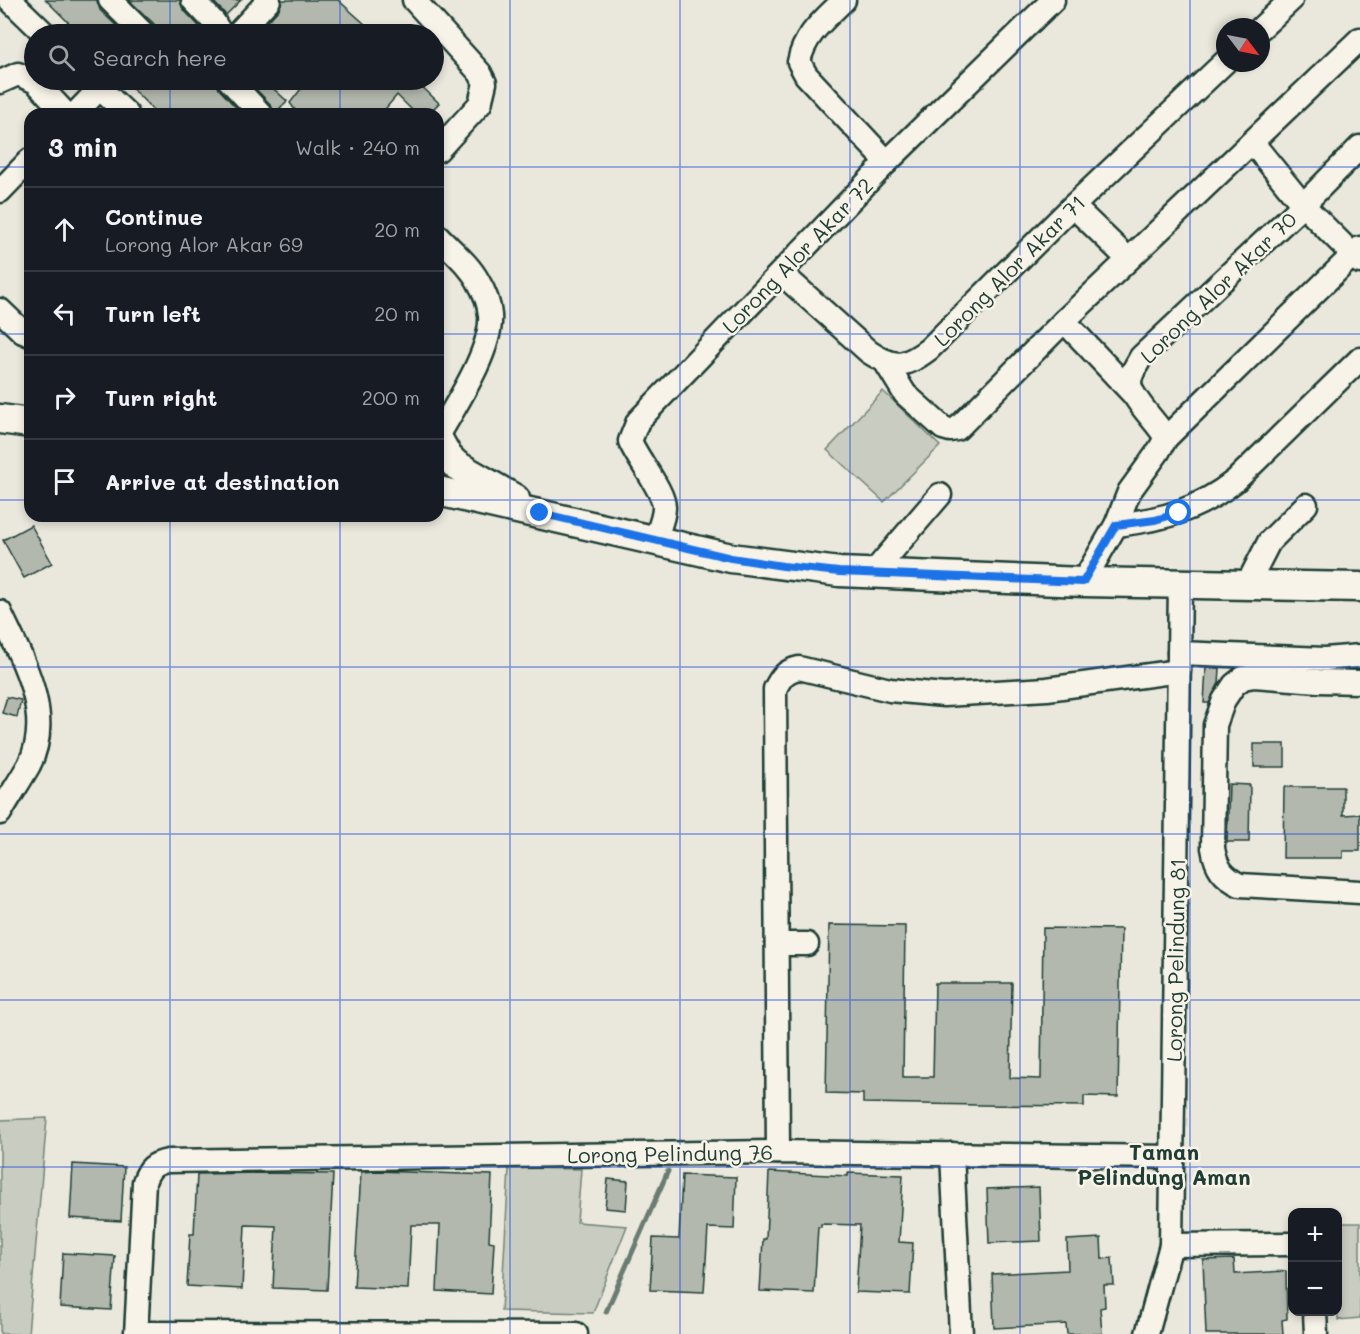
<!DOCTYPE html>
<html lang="en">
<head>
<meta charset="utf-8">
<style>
	:root { --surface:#171b24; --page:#242831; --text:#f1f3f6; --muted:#9ea1a6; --line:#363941 }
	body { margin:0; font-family:Mali,sans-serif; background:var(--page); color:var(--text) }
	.controls { position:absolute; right:18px; bottom:18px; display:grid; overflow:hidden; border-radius:12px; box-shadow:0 3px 9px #0003 }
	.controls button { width:54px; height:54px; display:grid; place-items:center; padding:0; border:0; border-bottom:2px solid var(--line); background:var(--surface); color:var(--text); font:30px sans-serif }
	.compass { position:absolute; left:1216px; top:18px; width:54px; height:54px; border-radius:50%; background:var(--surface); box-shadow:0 3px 9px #0003; rotate:122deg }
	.stop { position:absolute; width:18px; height:18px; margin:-14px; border:4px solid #1a73e8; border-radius:50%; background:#fff }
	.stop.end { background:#1a73e8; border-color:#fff; box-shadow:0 2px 6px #0008 }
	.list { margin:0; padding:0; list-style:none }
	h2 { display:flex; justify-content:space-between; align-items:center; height:78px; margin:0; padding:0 24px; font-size:26px }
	h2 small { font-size:20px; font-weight:400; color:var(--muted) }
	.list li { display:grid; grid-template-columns:39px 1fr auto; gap:18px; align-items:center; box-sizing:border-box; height:84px; padding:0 24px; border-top:2px solid var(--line) }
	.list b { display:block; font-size:22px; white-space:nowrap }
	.list p { margin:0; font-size:20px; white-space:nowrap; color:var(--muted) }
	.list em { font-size:20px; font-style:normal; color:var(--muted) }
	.icon { flex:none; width:33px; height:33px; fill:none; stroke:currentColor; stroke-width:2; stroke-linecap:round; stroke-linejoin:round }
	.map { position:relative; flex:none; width:1360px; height:1334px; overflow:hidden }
	.search { position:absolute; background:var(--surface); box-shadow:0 3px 9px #0003; left:24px; top:24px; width:420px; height:66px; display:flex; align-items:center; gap:15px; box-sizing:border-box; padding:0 21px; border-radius:33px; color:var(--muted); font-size:22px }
	.panel { position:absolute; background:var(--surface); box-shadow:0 3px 9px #0003; left:24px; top:108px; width:420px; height:414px; border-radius:18px }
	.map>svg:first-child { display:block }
	.green { fill:#c8ccc1; stroke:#74847a; stroke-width:1.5 }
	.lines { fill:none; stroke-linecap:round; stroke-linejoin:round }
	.stream { stroke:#6a7c72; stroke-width:5 }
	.building { fill:#b2b8ae; stroke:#1f3d34; stroke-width:1.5 }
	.minor-casing { stroke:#1f3d34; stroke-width:27 }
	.major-casing { stroke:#1f3d34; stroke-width:33 }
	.minor { stroke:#f7f3e8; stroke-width:22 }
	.major { stroke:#f7f3e8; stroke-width:28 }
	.route { stroke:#1a73e8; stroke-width:8 }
	.grid { fill:none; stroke:#1d4ed8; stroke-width:1.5; stroke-opacity:0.55 }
	.labels { text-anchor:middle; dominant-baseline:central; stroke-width:5; stroke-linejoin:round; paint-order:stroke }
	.street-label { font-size:21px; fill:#1f3d34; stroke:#f7f3e8 }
	.neighbourhood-label { font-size:22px; font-weight:bold; fill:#1f3d34; stroke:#f7f3e8 }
</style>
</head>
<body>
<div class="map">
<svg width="1360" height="1334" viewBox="0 0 1360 1334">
	<rect width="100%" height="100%" fill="#eae8dd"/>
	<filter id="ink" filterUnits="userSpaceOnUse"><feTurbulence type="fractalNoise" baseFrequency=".0167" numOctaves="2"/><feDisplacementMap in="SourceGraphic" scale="12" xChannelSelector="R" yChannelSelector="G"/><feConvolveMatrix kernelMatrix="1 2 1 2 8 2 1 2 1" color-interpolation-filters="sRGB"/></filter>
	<g filter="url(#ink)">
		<g class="green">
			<path d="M883 391 940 446 884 502 827 450Z"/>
			<path d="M47 1118 28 1334H0V1120Z"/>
			<path d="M509 1168 581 1169 577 1222 627 1226 593 1313 501 1311Z"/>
			<path d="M1338 1223H1360V1318L1338 1320Z"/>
		</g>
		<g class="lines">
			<path class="stream" d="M606 1312 668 1171"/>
		</g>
		<g class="building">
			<path d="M46 0H97L100 10 125 34H80Z"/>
			<path d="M129 0H180L183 9 199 26 190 34H157L154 24Z"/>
			<path d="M212 0H241L226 15Z"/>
			<path d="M282 0H338L376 34H270L268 21 279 9Z"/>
			<path d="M124 80H216L219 89 242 114H157Z"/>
			<path d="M247 80H264L287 101 274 114 271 105Z"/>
			<path d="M308 80H415L439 103 428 114H416L397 95 381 114H298L290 103Z"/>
			<path d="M31 525 52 563 24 578 3 540Z"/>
			<path d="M1206 668H1220L1219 683 1209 703H1204Z"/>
			<path d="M7 697 21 700 17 717 2 713Z"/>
			<rect x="1254" y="744" width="31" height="23"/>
			<path d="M1229 784 1250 785 1249 842H1227Z"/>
			<path d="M1284 787H1343V815L1360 814V851H1343V858H1283Z"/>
			<path d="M829 925 905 926 903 1077H933L935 983H1012L1010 1078 1041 1079 1043 928 1121 929 1118 1097 1084 1096V1106L981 1105 863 1103V1094L826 1093Z"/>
			<path d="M73 1164 124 1167 121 1221 70 1218Z"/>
			<path d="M376 1171 492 1175 489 1241 494 1242 491 1294 437 1291 440 1225H411L408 1289 354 1287 361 1172Z"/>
			<path d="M769 1172 848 1176V1173L903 1175 899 1242 913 1243 910 1294 856 1292 860 1225 821 1224V1227H818L814 1293 760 1291 763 1239H766Z"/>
			<path d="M261 1173 333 1174 327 1290 273 1288 276 1226 245 1225 242 1289 187 1286 190 1234H194L197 1174Z"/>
			<path d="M682 1175 736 1177 734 1229 708 1228 704 1292 650 1290 653 1238 679 1239Z"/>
			<path d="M608 1179 628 1181 626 1210 605 1208Z"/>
			<path d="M1039 1187 1041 1241 989 1243 987 1189Z"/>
			<path d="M1101 1238 1102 1259 1112 1258 1114 1285H1104L1105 1307 1100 1308 1102 1334H1067L1066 1324 994 1328 992 1274 1068 1270 1067 1240Z"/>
			<path d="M63 1253 115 1256 111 1310 60 1307Z"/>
			<path d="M1234 1259 1235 1274 1286 1271 1287 1319 1282 1320 1283 1334H1206L1203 1260Z"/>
		</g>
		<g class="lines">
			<defs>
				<g id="minor">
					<path d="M10 0 45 34"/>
					<path d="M110 0 144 34"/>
					<path d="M193 0 214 22 221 34"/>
					<path d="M414 0 480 73 485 83 480 104 438 150"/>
					<path d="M844 0C825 19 804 35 799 62L806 75 887 162"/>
					<path d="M1261 28 1291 0"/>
					<path d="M237 34 269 0"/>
					<path d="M91 80 127 114"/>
					<path d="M229 80 261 114"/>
					<path d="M0 82 18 74 36 82 66 114"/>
					<path d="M75 114 100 88"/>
					<path d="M1252 142 1303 205 1360 262"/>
					<path d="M0 191 30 160"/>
					<path d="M1073 206 1128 259"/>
					<path d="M438 236C451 250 469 264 478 281 484 291 489 303 490 315 493 349 455 406 438 436"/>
					<path d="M781 273 869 352C895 369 905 367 929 349L1073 206 1225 62"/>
					<path d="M0 310 23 332 30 335"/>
					<path d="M1064 321 1134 395"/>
					<path d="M886 363 905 394 943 428 950 430 957 429 1064 321 1360 39"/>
					<path d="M1166 438C1158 423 1131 399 1130 383 1130 374 1137 365 1141 357L1303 205 1360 147"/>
					<path d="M1116 525C1164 519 1196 511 1235 481L1360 359"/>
					<path d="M655 540C658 531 664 518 664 508 665 492 637 459 630 441L638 421 887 162 1053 0"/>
					<path d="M873 573 940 495"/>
					<path d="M1083 582 1116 525 1129 492 1158 452 1166 438 1360 248"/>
					<path d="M1247 585 1269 542 1306 505"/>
					<path d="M0 612C21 658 55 714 29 765 20 781 9 797 0 813"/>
					<path d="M1179 653 1325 659 1360 656"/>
					<path d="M1360 682 1318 681 1254 676 1243 678 1234 685 1224 700 1215 725 1213 848C1216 867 1223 877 1240 885L1360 892"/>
					<path d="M777 944H807"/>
					<path d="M778 1152 775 689C781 677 785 671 799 668L890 690 944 695 1047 689 1179 671"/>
					<path d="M952 1154 961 1334"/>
					<path d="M1171 1245 1292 1244"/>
					<path d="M1315 1312 1316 1334"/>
					<path d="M136 1333 576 1334"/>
					<path d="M136 1334 144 1182C149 1168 153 1164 168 1161L778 1152 1173 1157"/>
					<path d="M1147 1334 1171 1245 1180 583"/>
				</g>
				<g id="major">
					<path d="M0 419 30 423"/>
					<path d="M438 439 448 457 456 465 515 499"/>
					<path d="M438 491 731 558 839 572 1083 582 1360 587"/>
				</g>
			</defs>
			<use href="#minor" class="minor-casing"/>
			<use href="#major" class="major-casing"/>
			<use href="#minor" class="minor"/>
			<use href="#major" class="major"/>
		</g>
	</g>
	<g class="lines" filter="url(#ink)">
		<path class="route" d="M540 513 731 558 783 566 839 572 1083 582 1116 525 1155 520 1179 513"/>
	</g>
	<path class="grid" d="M170 0V34M340 0V34M510 0V1334M680 0V1334M850 0V1334M1020 0V1334M1190 0V1334M170 80V114M340 80V114M0 167H30M438 167H1360M0 334H30M438 334H1360M0 500H30M438 500H1360M170 516V1334M340 516V1334M0 667H1360M0 834H1360M0 1000H1360M0 1167H1360"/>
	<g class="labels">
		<g class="street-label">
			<text transform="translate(797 255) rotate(-46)">Lorong Alor Akar 72</text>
			<text transform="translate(1009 270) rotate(-45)">Lorong Alor Akar 71</text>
			<text transform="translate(1218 287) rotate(-44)">Lorong Alor Akar 70</text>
			<text transform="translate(1175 960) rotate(-89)">Lorong Pelindung 81</text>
			<text transform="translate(670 1153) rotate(-1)">Lorong Pelindung 76</text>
		</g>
		<g class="neighbourhood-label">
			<text x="1164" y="1151">Taman<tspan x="1164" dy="25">Pelindung Aman</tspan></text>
		</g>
	</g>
</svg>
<div class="controls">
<button>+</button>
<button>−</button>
</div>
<svg class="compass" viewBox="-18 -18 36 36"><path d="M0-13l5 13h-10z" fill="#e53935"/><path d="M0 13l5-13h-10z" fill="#9ea1a6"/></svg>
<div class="stop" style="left:1179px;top:513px"></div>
<div class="stop end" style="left:540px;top:513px"></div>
<div class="search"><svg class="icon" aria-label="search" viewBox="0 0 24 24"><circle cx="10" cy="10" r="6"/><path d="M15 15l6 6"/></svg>Search here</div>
<section class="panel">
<h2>3 min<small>Walk · 240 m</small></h2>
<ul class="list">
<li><svg class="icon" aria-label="ahead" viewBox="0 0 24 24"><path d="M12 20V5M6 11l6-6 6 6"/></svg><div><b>Continue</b><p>Lorong Alor Akar 69</p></div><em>20 m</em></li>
<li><svg class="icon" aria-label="left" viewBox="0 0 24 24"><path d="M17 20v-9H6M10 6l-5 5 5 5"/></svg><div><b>Turn left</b></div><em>20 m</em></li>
<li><svg class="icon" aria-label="right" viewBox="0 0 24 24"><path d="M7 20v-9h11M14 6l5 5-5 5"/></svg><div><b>Turn right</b></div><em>200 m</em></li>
<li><svg class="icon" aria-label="arrive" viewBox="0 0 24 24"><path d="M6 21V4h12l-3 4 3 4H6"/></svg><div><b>Arrive at destination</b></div></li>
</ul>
</section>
</div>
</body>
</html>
